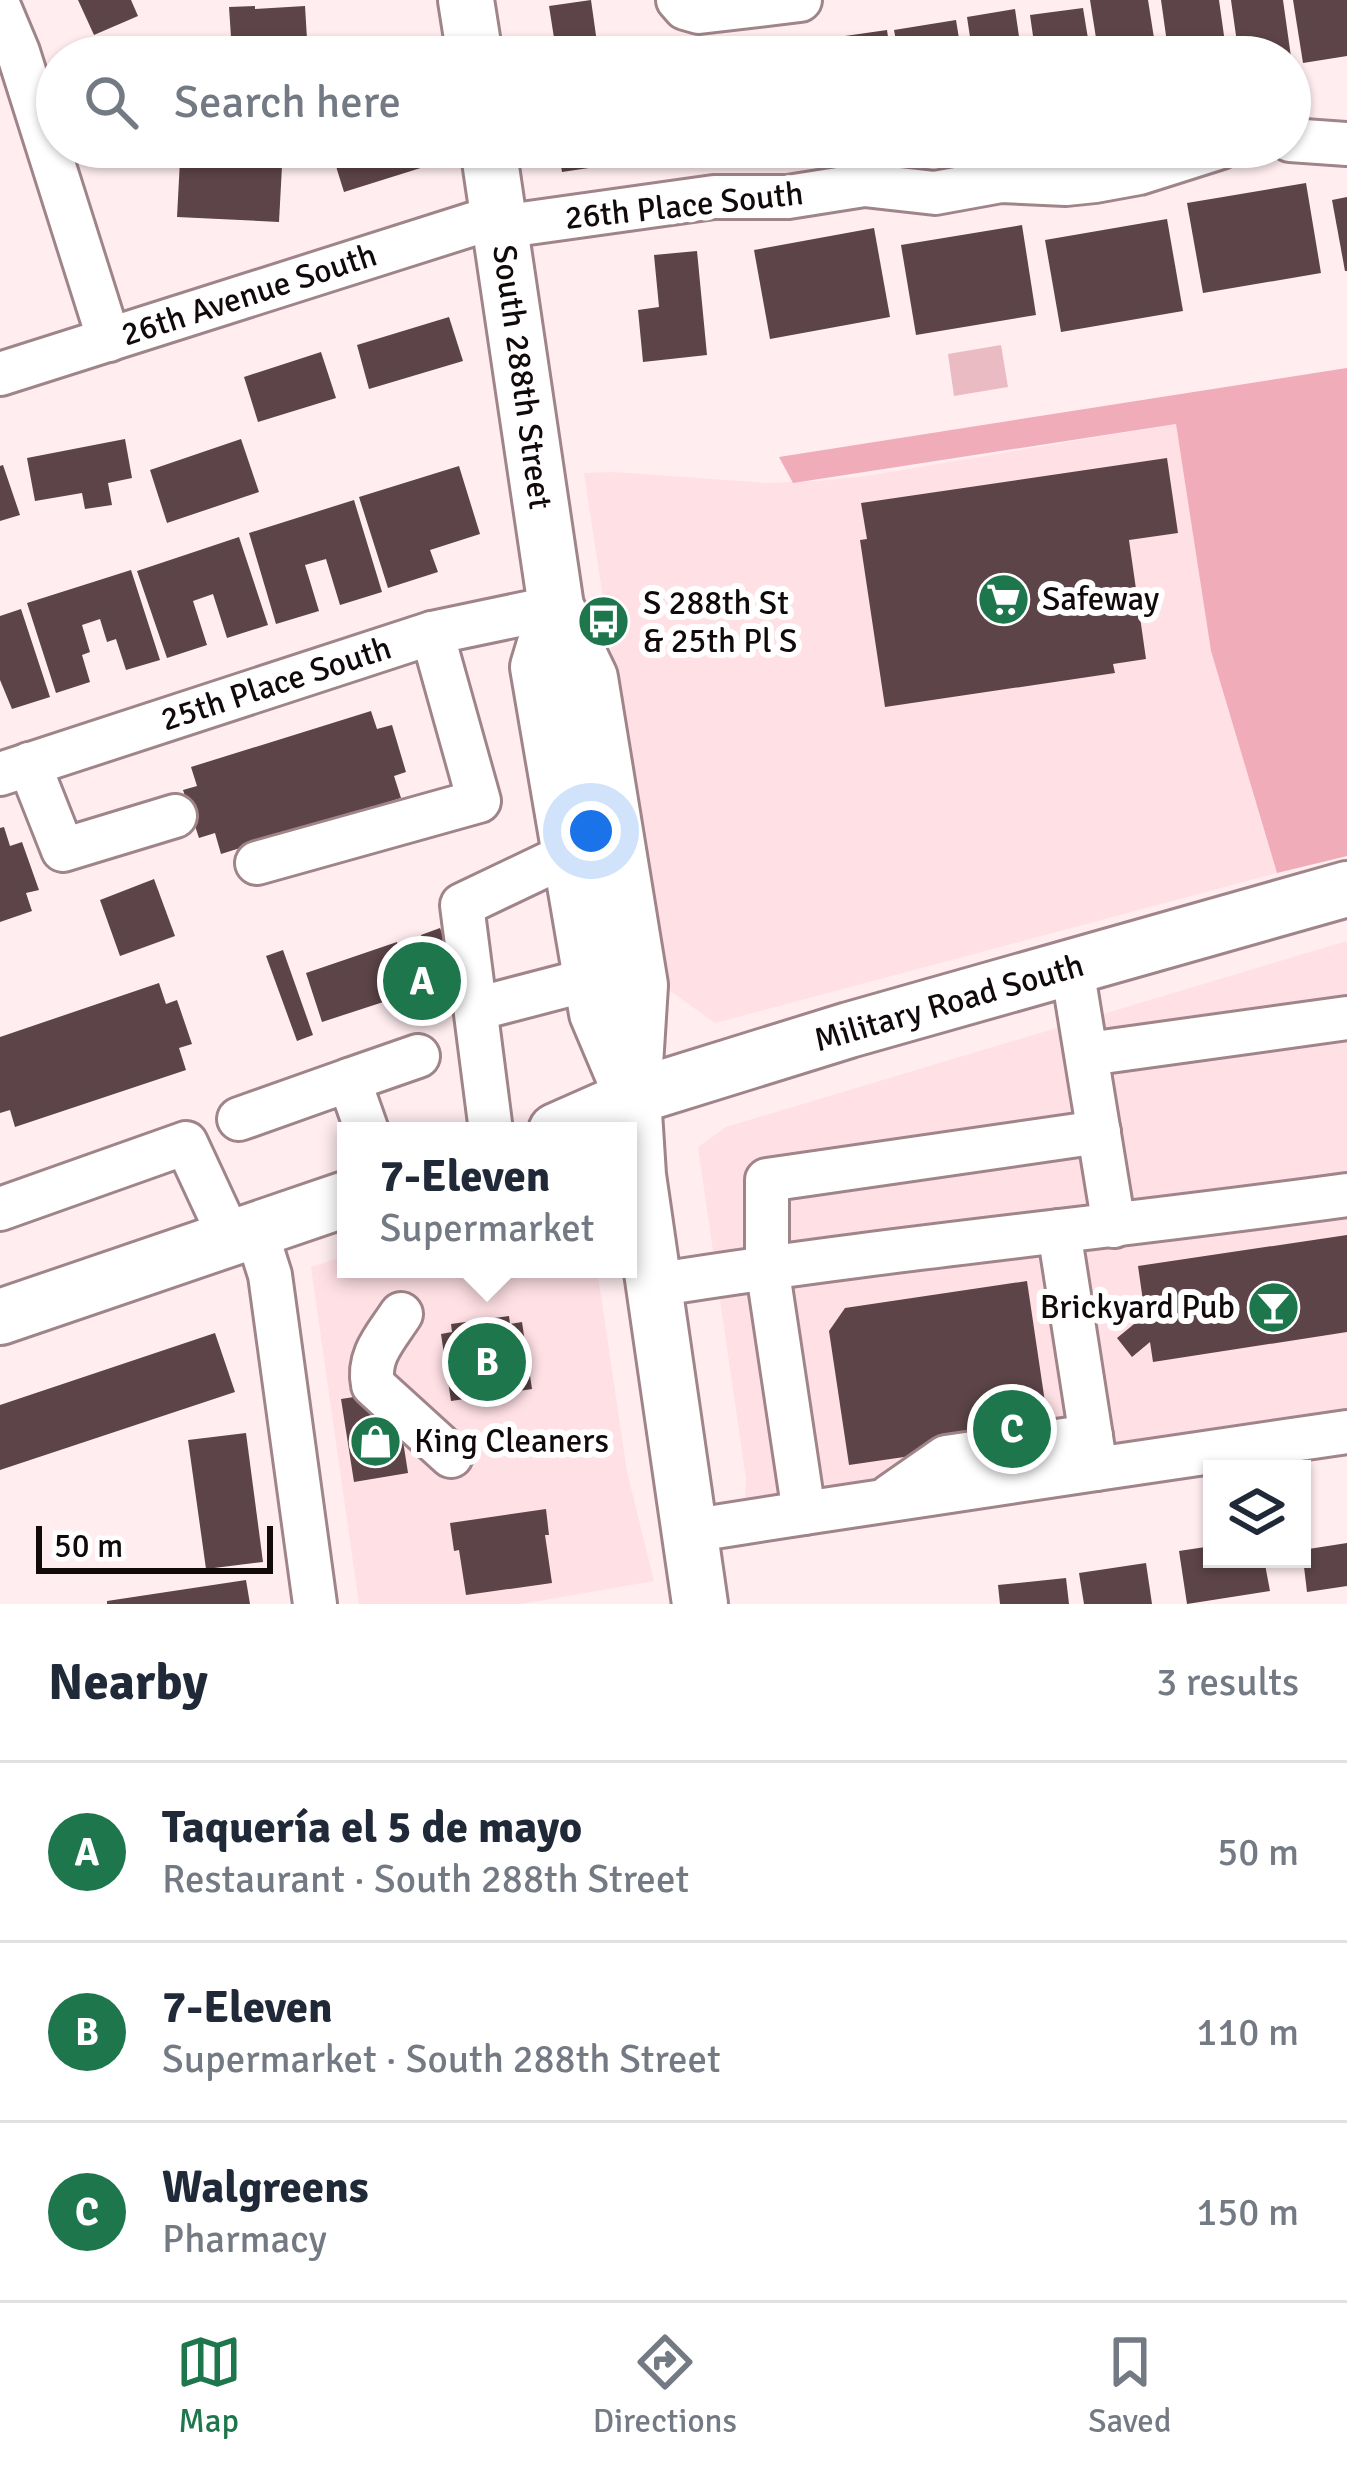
<!DOCTYPE html>
<html lang="en">
<head>
<meta charset="utf-8">
<style>
	:root { --surface:#fff; --page:#f2f2f3; --text:#1f2937; --muted:#747a83; --line:#e0e1e3; --accent:#1e774c }
	body { margin:0; font-family:Signika,sans-serif; background:var(--page); color:var(--text) }
	.controls { position:absolute; right:36px; bottom:36px; display:grid; overflow:hidden; border-radius:0px; box-shadow:0 3px 9px #0004 }
	.controls button { width:108px; height:108px; display:grid; place-items:center; padding:0; border:0; border-bottom:3px solid var(--line); background:var(--surface); color:var(--text); font:60px sans-serif }
	.scale { position:absolute; left:36px; bottom:30px; width:237px; box-sizing:border-box; padding-left:12px; border:6px solid #11090a; border-top:0; font-size:33px; line-height:42px; white-space:nowrap; color:#11090a; -webkit-text-stroke:9px #fff; paint-order:stroke }
	.you { position:absolute; left:591px; top:831px; width:42px; height:42px; margin:-30px; border:9px solid #fff; border-radius:50%; background:#1a73e8; box-shadow:0 0 0 18px #1a73e833 }
	.badge { display:grid; place-items:center; width:78px; height:78px; border-radius:50%; background:var(--accent); color:#fff; font-size:39px; font-weight:700 }
	.pin { position:absolute; translate:-50% -50%; border:6px solid #fff; box-shadow:0 3px 12px #0006 }
	.popup { position:absolute; left:337px; top:1122px; width:300px; height:156px; box-sizing:border-box; display:grid; place-content:center; border-radius:0px; background:var(--surface); filter:drop-shadow(0 3px 9px #0005); font-size:39px; white-space:nowrap; color:var(--muted) }
	.popup b { font-size:45px; color:var(--text) }
	.popup::after { content:''; position:absolute; left:50%; top:100%; margin-left:-24px; border:24px solid transparent; border-top-color:var(--surface) }
	.list { margin:0; padding:0; list-style:none }
	h2 { display:flex; justify-content:space-between; align-items:center; height:156px; margin:0; padding:0 48px; font-size:51px }
	h2 small { font-size:39px; font-weight:400; color:var(--muted) }
	.list li { display:grid; grid-template-columns:78px 1fr auto; gap:36px; align-items:center; box-sizing:border-box; height:180px; padding:0 48px; border-top:3px solid var(--line) }
	.list b { display:block; font-size:45px; white-space:nowrap }
	.list p { margin:0; font-size:39px; white-space:nowrap; color:var(--muted) }
	.list em { font-size:39px; font-style:normal; color:var(--muted) }
	.icon { flex:none; width:66px; height:66px; fill:none; stroke:currentColor; stroke-width:2; stroke-linecap:round; stroke-linejoin:round }
	.map { position:relative; flex:none; width:1347px; height:1604px; overflow:hidden }
	.search { position:absolute; background:var(--surface); box-shadow:0 3px 9px #0004; left:36px; right:36px; top:36px; height:132px; display:flex; align-items:center; gap:30px; box-sizing:border-box; padding:0 42px; border-radius:66px; color:var(--muted); font-size:45px }
	.sheet { height:696px; background:var(--surface) }
	nav { display:flex; justify-content:space-around; align-items:center; box-sizing:border-box; height:168px; border-top:3px solid var(--line); background:var(--surface); font-size:33px; color:var(--muted) }
	nav a { display:grid; justify-items:center; gap:6px }
	nav .on { color:var(--accent) }
	.map>svg:first-child { display:block }
	.built { fill:#ffe0e5 }
	.green { fill:#eabbc3 }
	.forest { fill:#f1acb9 }
	.building { fill:#5c4448 }
	.lines { fill:none; stroke-linecap:round; stroke-linejoin:round }
	.minor-casing { stroke:#9f8589; stroke-width:48 }
	.major-casing { stroke:#9f8589; stroke-width:60 }
	.minor { stroke:#fff; stroke-width:42 }
	.major { stroke:#fff; stroke-width:54 }
	.labels { text-anchor:middle; dominant-baseline:central; stroke-width:12; stroke-linejoin:round; paint-order:stroke }
	.street-label { font-size:33px; fill:#11090a; stroke:#fff }
	.poi-label { font-size:33px; fill:#11090a; stroke:#fff; text-anchor:start }
</style>
</head>
<body>
<div class="map">
<svg width="1347" height="1604" viewBox="0 0 1347 1604">
	<rect width="100%" height="100%" fill="#ffedf0"/>
	<g class="built">
		<path d="M1176 424 1211 651 1277 873 715 1023 662 985 584 473 614 472 766 483 819 481 872 475Z"/>
		<path d="M1347 941V1456L1262 1469H1212V1476L742 1546 746 1479 698 1147 726 1127Z"/>
		<path d="M346 1256V1269H597L627 1472 654 1581 521 1604H359L311 1267Z"/>
	</g>
	<path class="green" d="M1001 345 1008 387 954 396 948 354Z"/>
	<path class="forest" d="M1347 368V856L1277 873 1211 651 1176 424 793 483 779 457Z"/>
	<g class="building">
		<path d="M78 0H131L138 16 94 35Z"/>
		<path d="M591 0 599 57H557L549 6Z"/>
		<path d="M1090 0H1148L1157 57H1099Z"/>
		<path d="M1161 0H1219L1227 57H1169Z"/>
		<path d="M1231 0H1283L1291 57H1239Z"/>
		<path d="M1293 0H1347V56L1303 63Z"/>
		<path d="M255 6V9L305 6 308 55 270 57 269 50 232 52 229 7Z"/>
		<path d="M1083 8 1091 57H1036L1030 15Z"/>
		<path d="M1015 9 1022 57H973L967 17Z"/>
		<path d="M956 20 962 57H899L894 30Z"/>
		<path d="M887 30 891 57H834L831 38Z"/>
		<path d="M821 41 824 57H769L768 49Z"/>
		<path d="M108 147H156L158 155 114 168Z"/>
		<path d="M330 147H422L427 166 344 192Z"/>
		<path d="M558 147H654L656 158 562 172Z"/>
		<path d="M180 160 282 166 279 222 177 217Z"/>
		<path d="M1306 183 1321 273 1203 293 1187 203Z"/>
		<path d="M1347 197V271H1345L1332 200Z"/>
		<path d="M1167 219 1183 311 1061 332 1045 240Z"/>
		<path d="M1022 225 1036 315 916 335 901 245Z"/>
		<path d="M874 228 890 317 770 339 754 250Z"/>
		<path d="M697 251 707 355 643 362 638 310 659 307 654 255Z"/>
		<path d="M449 317 463 361 369 389 357 345Z"/>
		<path d="M321 352 336 398 258 422 244 377Z"/>
		<path d="M125 439 132 478 108 483 112 505 85 509 82 493 35 501 27 458Z"/>
		<path d="M241 439 259 492 167 523 150 470Z"/>
		<path d="M1167 458 1178 533 1129 540 1146 659 1113 664 1115 673 885 707 860 540 867 539 861 503Z"/>
		<path d="M3 465 20 515 0 521V466Z"/>
		<path d="M459 466 480 534 430 550 438 572 388 588 359 497Z"/>
		<path d="M354 500 382 592 340 605 326 559 305 565 319 611 276 624 249 533Z"/>
		<path d="M239 537 268 625 227 638 213 594 193 601 207 645 167 658 137 571Z"/>
		<path d="M131 570 160 660 126 670 116 639 107 642 100 619 82 625 90 652 82 655 90 682 56 693 27 603Z"/>
		<path d="M21 609 50 697 12 709 0 680V616Z"/>
		<path d="M371 711 377 729 392 725 406 772 394 776 401 798 221 854 215 833 199 838 183 790 197 786 191 767Z"/>
		<path d="M4 827 10 846 22 842 39 890 26 893 32 911 0 922V828Z"/>
		<path d="M154 879 175 936 120 956 100 900Z"/>
		<path d="M440 928 450 955 432 962 421 935Z"/>
		<path d="M397 942 414 992 322 1022 306 973Z"/>
		<path d="M283 950 313 1035 297 1041 266 956Z"/>
		<path d="M159 983 166 1004 177 1000 192 1044 179 1048 186 1070 15 1127 10 1110 0 1113V1037Z"/>
		<path d="M1347 1235V1332L1153 1362 1150 1342 1132 1357 1117 1338 1145 1315 1138 1266Z"/>
		<path d="M1027 1281 1050 1436 849 1465 829 1331 845 1308Z"/>
		<path d="M509 1316 510 1324 522 1322 532 1389 451 1401 441 1334 452 1332 451 1324Z"/>
		<path d="M215 1333 235 1392 0 1470V1405Z"/>
		<path d="M374 1394 398 1409 408 1473 354 1482 341 1399Z"/>
		<path d="M246 1433 263 1562 206 1569 188 1440Z"/>
		<path d="M546 1509 549 1535H545L552 1583 466 1595 459 1550 454 1551 450 1523Z"/>
		<path d="M1347 1543V1586L1307 1592 1302 1550Z"/>
		<path d="M1212 1546V1559H1264L1270 1591 1187 1604 1179 1551Z"/>
		<path d="M1146 1563 1152 1604H1084L1079 1573Z"/>
		<path d="M1066 1578 1069 1604H1000L998 1585Z"/>
		<path d="M246 1580 250 1604H107V1601Z"/>
	</g>
	<g class="lines">
		<defs>
			<g id="minor">
				<path d="M678 0 685 8 699 12 800 0"/>
				<path d="M0 9 18 52 109 340"/>
				<path d="M1290 140 1347 144"/>
				<path d="M500 227 714 197H788L864 185 935 193 1001 181 1066 184 1095 181 1139 173 1221 147"/>
				<path d="M0 374 498 216"/>
				<path d="M29 764 63 850 175 816"/>
				<path d="M0 774 432 633 556 607"/>
				<path d="M257 863 479 801 432 633"/>
				<path d="M1072 968 1114 1226"/>
				<path d="M476 1009 591 979"/>
				<path d="M1088 1054 1347 1018"/>
				<path d="M349 1080 418 1056"/>
				<path d="M239 1119 349 1080 367 1131"/>
				<path d="M491 1131 462 905 571 853"/>
				<path d="M0 1209 186 1143 231 1240"/>
				<path d="M256 1231 270 1275 315 1604"/>
				<path d="M1059 1231 1096 1469 1347 1432"/>
				<path d="M654 1285C884 1248 1116 1227 1347 1195"/>
				<path d="M401 1314C386 1337 367 1356 373 1385L451 1456"/>
				<path d="M890 1496 946 1457 1091 1436"/>
				<path d="M804 1513 1096 1469"/>
				<path d="M689 1531 804 1513 767 1266V1180L1099 1132"/>
			</g>
			<g id="major">
				<path d="M466 0 475 57"/>
				<path d="M488 147 556 607 590 678 640 985 633 1097 638 1175 700 1604"/>
				<path d="M556 607 538 667 597 1013 627 1084"/>
				<path d="M556 1131 633 1097 849 1030 1347 889"/>
				<path d="M0 1317 346 1199"/>
			</g>
		</defs>
		<use href="#minor" class="minor-casing"/>
		<use href="#major" class="major-casing"/>
		<use href="#minor" class="minor"/>
		<use href="#major" class="major"/>
	</g>
	<defs>
		<symbol id="supermarket-disc" viewBox="-11 -11 22 22"><circle r="9.5" fill="#1e774c" stroke="#fff"/><path d="M-6-5.5h2.5l.6 2H6L4.5 2H-2.5L-4.4-4H-6ZM-1.5 3.2a1.3 1.3 0 1 0 .1 0ZM3 3.2a1.3 1.3 0 1 0 .1 0Z" fill="#fff"/></symbol>
		<symbol id="bus-disc" viewBox="-11 -11 22 22"><circle r="9.5" fill="#1e774c" stroke="#fff"/><path d="M-5-6H5V4H4V6H2V4H-2V6H-4V4H-5ZM-3.5-4V0h7V-4ZM-3.5 1.2v1.5H-2V1.2ZM2 1.2v1.5H3.5V1.2Z" fill="#fff"/></symbol>
		<symbol id="bar-disc" viewBox="-11 -11 22 22"><circle r="9.5" fill="#1e774c" stroke="#fff"/><path d="M-6-5H6L.8 .8V4.5H3.5V6h-7V4.5H-.8V.8Z" fill="#fff"/></symbol>
		<symbol id="shop-disc" viewBox="-11 -11 22 22"><circle r="9.5" fill="#1e774c" stroke="#fff"/><path d="M-5-2.5h2.3a2.7 3.5 0 0 1 5.4 0H5L5.5 6h-11ZM-1.5-2.5h3a1.5 2.3 0 0 0-3 0Z" fill="#fff"/></symbol>
	</defs>
	<g fill-rule="evenodd">
		<use href="#supermarket-disc" x="974" y="570" width="59" height="59"/>
		<use href="#bus-disc" x="574" y="592" width="59" height="59"/>
		<use href="#bar-disc" x="1244" y="1278" width="59" height="59"/>
		<use href="#shop-disc" x="346" y="1412" width="59" height="59"/>
	</g>
	<g class="labels">
		<g class="street-label">
			<text transform="translate(684 206) rotate(-6)">26th Place South</text>
			<text transform="translate(249 295) rotate(-18)">26th Avenue South</text>
			<text transform="translate(522 377) rotate(82)">South 288th Street</text>
			<text transform="translate(276 684) rotate(-18)">25th Place South</text>
			<text transform="translate(949 1003) rotate(-16)">Military Road South</text>
		</g>
		<g class="poi-label">
			<text x="1042" y="599">Safeway</text>
			<text x="643" y="603">S 288th St<tspan x="643" dy="38">&amp; 25th Pl S</tspan></text>
			<text x="1235" y="1307" text-anchor="end">Brickyard Pub</text>
			<text x="414" y="1441">King Cleaners</text>
		</g>
	</g>
</svg>
<div class="controls">
<button><svg class="icon" aria-label="layers" viewBox="0 0 24 24"><path d="M12 4l9 5-9 5-9-5zM3 14l9 5 9-5"/></svg></button>
</div>
<div class="scale">50 m</div>
<div class="you"></div>
<div class="pin badge" style="left:422px;top:981px">A</div>
<div class="pin badge" style="left:487px;top:1362px">B</div>
<div class="popup"><b>7-Eleven</b>Supermarket</div>
<div class="pin badge" style="left:1012px;top:1429px">C</div>
<div class="search"><svg class="icon" aria-label="search" viewBox="0 0 24 24"><circle cx="10" cy="10" r="6"/><path d="M15 15l6 6"/></svg>Search here</div>
</div>
<section class="sheet">
<h2>Nearby<small>3 results</small></h2>
<ul class="list">
<li><span class="badge">A</span><div><b>Taquería el 5 de mayo</b><p>Restaurant · South 288th Street</p></div><em>50 m</em></li>
<li><span class="badge">B</span><div><b>7-Eleven</b><p>Supermarket · South 288th Street</p></div><em>110 m</em></li>
<li><span class="badge">C</span><div><b>Walgreens</b><p>Pharmacy</p></div><em>150 m</em></li>
</ul>
</section>
<nav>
<a class="on"><svg class="icon" aria-label="map" viewBox="0 0 24 24"><path d="M3 6l6-2 6 2 6-2v14l-6 2-6-2-6 2zM9 4v14M15 6v14"/></svg>Map</a>
<a><svg class="icon" aria-label="directions" viewBox="0 0 24 24"><path d="M12 3l9 9-9 9-9-9zM9 14v-3h6M13 9l2 2-2 2"/></svg>Directions</a>
<a><svg class="icon" aria-label="saved" viewBox="0 0 24 24"><path d="M7 4h10v16l-5-4-5 4z"/></svg>Saved</a>
</nav>
</body>
</html>
